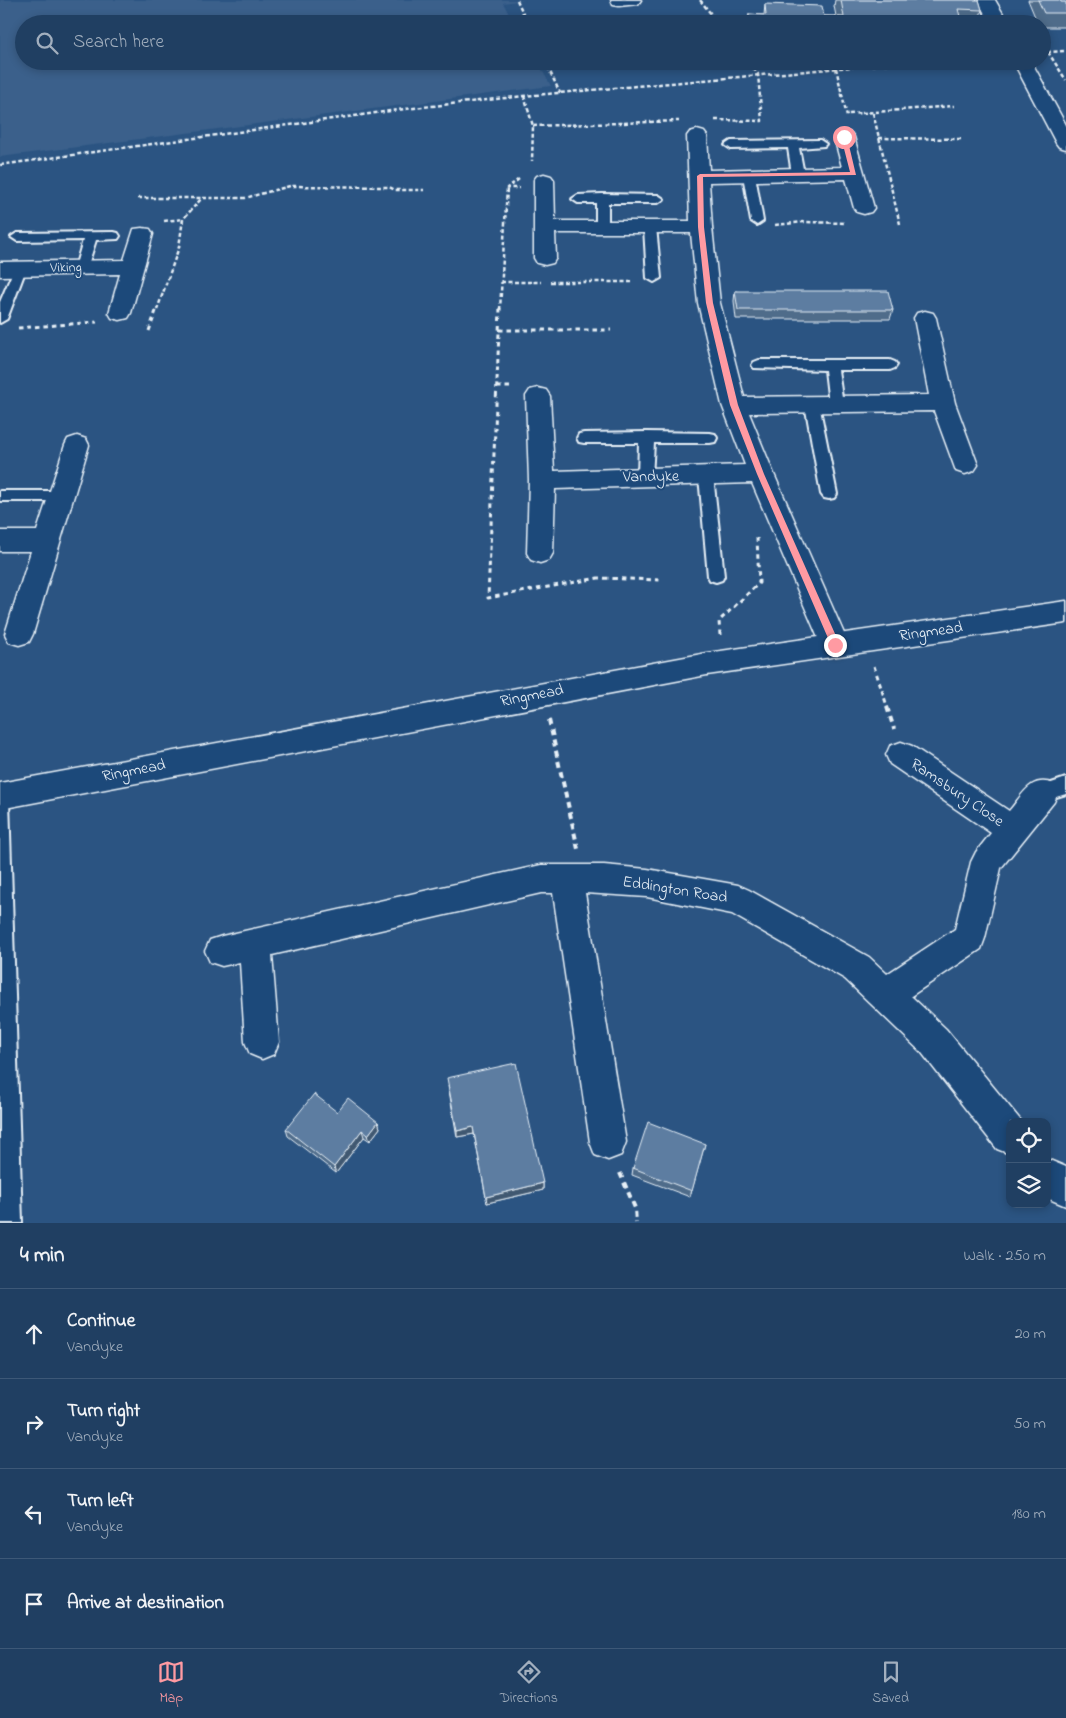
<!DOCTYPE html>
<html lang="en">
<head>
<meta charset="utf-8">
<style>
	:root { --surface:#203f62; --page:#284668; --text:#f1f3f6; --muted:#a2afbe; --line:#3d5877; --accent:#ff9aa2 }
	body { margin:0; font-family:"Indie Flower",sans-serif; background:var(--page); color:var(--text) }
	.controls { position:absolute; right:15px; bottom:15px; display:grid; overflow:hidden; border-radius:10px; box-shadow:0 2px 8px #0003 }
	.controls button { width:45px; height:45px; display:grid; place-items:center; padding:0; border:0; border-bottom:1px solid var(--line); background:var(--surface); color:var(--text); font:25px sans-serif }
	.stop { position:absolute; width:15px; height:15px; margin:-11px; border:4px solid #ff9aa2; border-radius:50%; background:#fff }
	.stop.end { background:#ff9aa2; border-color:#fff; box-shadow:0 1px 5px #0008 }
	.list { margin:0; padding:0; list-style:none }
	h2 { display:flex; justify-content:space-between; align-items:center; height:65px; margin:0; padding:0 20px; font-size:21px }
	h2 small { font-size:16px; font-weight:400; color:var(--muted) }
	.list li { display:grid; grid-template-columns:32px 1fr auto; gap:15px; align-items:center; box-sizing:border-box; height:90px; padding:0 20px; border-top:1px solid var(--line) }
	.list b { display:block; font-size:19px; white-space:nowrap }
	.list p { margin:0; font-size:16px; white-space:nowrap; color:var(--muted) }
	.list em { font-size:16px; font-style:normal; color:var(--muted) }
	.icon { flex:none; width:28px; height:28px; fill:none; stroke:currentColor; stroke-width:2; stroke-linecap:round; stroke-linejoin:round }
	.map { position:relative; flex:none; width:1066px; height:1223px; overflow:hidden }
	.search { position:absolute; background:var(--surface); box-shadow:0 2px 8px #0003; left:15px; right:15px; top:15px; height:55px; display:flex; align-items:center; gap:12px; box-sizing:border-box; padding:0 18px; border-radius:28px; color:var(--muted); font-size:19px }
	.sheet { height:425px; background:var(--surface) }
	nav { display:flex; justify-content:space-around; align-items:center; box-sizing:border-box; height:70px; border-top:1px solid var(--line); background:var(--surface); font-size:14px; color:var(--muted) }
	nav a { display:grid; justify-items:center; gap:2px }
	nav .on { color:var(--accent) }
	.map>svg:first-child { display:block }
	.built { fill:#3a608b }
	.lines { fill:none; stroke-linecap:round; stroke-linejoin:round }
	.lane-casing { stroke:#e8f1f8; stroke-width:4 }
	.street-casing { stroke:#e8f1f8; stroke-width:3 }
	.secondary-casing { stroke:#e8f1f8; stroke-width:3 }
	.path-far2 { stroke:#e8f1f8; stroke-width:2.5; stroke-dasharray:4 2.5; stroke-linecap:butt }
	.path-far1 { stroke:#e8f1f8; stroke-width:3; stroke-dasharray:4.5 4; stroke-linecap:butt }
	.path { stroke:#e8f1f8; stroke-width:4; stroke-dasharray:6 4.5; stroke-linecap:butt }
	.lane { fill:#1f4a7a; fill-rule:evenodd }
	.street { fill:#1f4a7a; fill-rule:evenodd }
	.secondary { fill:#1f4a7a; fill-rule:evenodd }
	.wall { fill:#506c8a; stroke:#e8f1f8 }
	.shaded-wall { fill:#415871; stroke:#e8f1f8 }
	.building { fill:#5d7da1; stroke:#e8f1f8 }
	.route { fill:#ff9aa2 }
	.labels { text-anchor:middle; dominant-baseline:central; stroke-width:4; stroke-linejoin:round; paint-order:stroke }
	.far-street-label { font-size:14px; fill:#e8f1f8; stroke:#1f4a7a }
	.street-label { font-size:16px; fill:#e8f1f8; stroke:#1f4a7a }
</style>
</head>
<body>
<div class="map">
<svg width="1066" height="1223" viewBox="0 0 1066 1223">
	<rect width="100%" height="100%" fill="#2b5482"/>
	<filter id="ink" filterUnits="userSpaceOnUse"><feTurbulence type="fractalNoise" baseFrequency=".02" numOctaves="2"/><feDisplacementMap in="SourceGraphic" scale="10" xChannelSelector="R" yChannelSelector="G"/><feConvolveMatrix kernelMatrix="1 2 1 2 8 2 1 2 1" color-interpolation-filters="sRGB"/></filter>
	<g filter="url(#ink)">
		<path class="built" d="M0 0H525L503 3 515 24H24V61H537L551 86 0 157Z"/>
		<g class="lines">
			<defs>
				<g id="lane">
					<path d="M820 140 826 144 824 146 799 148 804 174 798 178 792 174 788 148 731 149 725 145 731 141Z"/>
					<path d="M749 171 755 175 763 221 757 225 751 221 743 175Z"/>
					<path d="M602 194 658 195 664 199 658 203H608V227L602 231 596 227V203H578L572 199 578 195Z"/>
					<path d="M650 223 656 227 661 278 654 282 647 278 644 227Z"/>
					<path d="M114 232 118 233 120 236 118 239 96 240 87 268 81 272 75 268 83 240 17 241 11 237 17 233Z"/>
					<path d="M20 265 26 269 7 319 0 323V302L14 269Z"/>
					<path d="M759 360H890L895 362 897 365 895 368 890 370H838L843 404 841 407H831L829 404 825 370 754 368 752 365 754 362Z"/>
					<path d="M812 399 817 401 819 404 837 494 834 498 829 499 824 498 821 494 805 404 807 401Z"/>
					<path d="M647 432 710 433 715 434 717 438 715 442 710 443H654L652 477 650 481 645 482 640 481 638 477 639 443H584L579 442 577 438 579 434 584 433Z"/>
					<path d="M706 471 711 472 713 476 724 576 722 580 716 582 710 580 708 576 699 476 701 472Z"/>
					<path d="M0 491H62L67 492 70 496 67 500 62 501H0Z"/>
					<path d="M1066 778V794L1043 801 1037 798 1034 793 1037 788Z"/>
					<path d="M0 792 6 794 9 800 22 1223H0Z"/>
				</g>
				<g id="street">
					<path d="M611 0H641L638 4 619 6 613 5Z"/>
					<path d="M697 130 704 132 707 136 709 170 842 167 834 137 837 133 844 131 851 133 854 137 874 208 871 212 864 214 857 212 854 208 846 179 709 182 712 227 720 303 744 397 929 395 914 318 917 313 925 311 933 313 936 318 955 403 978 465 974 471 965 474 956 471 934 411 749 413 774 474 849 645 845 653 835 656 825 653 821 645 752 483 555 489 553 553 549 560 540 563 531 560 527 553 529 480 526 396 530 390 538 388 546 390 550 396 554 471 745 465 722 405 698 303 691 233H555L556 258 553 263 545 265 537 263 534 258V180L537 176 544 174 551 176 554 180 555 221H690L687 136 690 132Z"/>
					<path d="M142 228 150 229 153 234 131 313 128 318 120 320 112 318 109 313 120 274 0 276V262L124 260 134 229Z"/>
					<path d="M77 436 86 439 89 445 33 634 29 642 19 645 9 642 5 634 31 551H0V531H37L65 445 68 439Z"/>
					<path d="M901 742 912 746 1009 811C1023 795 1030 775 1054 784L1058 793 1054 802 1001 868 985 938 981 949 911 996 946 1029 1022 1122H1010V1154L997 1149 922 1053 845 979 732 914 647 897 585 893 626 1142 621 1155 608 1160 595 1155 590 1142 553 893H541L272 955 279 1042 274 1054 262 1059 250 1054 245 1042 240 962 222 966 210 962 205 951 210 940 222 936 541 865H604L647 869 738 885 749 890 869 957 887 974 955 929 971 862 976 852 991 833 890 764 886 755 890 746Z"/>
					<path d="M1047 1159 1066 1167V1206L1047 1198Z"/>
				</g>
				<g id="secondary">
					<path d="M977 0H995L1009 24H991Z"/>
					<path d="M1013 61H1031L1066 125V149L1059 147 1056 143Z"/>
					<path d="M1066 601V623L707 675 0 809V783L707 653Z"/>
				</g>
			</defs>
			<use href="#lane" class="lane-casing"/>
			<use href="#street" class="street-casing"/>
			<use href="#secondary" class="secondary-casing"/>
			<g class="path-far2">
				<path d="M517 0 528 24"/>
				<path d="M700 0 719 24"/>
				<path d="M1047 52 1066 51"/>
				<path d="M1048 52 1066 80"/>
				<path d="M545 61 560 93"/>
				<path d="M836 68 847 117"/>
				<path d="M524 96 533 126 532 161"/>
				<path d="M873 113 900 224"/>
				<path d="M849 114 954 106"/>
				<path d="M715 120 762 121 758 74 748 61"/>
				<path d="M533 126 679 121"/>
				<path d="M879 138 962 139"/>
				<path d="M0 165 405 109 524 96 919 61"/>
				<path d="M519 179 507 188H519"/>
				<path d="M138 198H245L290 186 389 187 395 190H424"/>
				<path d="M164 221 183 219"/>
				<path d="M775 225 804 222 846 223"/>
				<path d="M501 282H541"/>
				<path d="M550 282H634"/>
				<path d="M157 310 179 247 183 219 202 198"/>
				<path d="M500 310 507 188"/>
			</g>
			<g class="path-far1">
				<path d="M500 308 488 598 598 578 660 580"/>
				<path d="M18 328 97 322"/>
				<path d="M499 330H611"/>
				<path d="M149 331 157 308"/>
				<path d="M497 387H514"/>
				<path d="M720 635 719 621 759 583 757 538"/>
				<path d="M874 666 888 709"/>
			</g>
			<g class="path">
				<path d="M887 707 894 729"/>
				<path d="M549 720 578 849"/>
				<path d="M620 1173 635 1208 636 1223"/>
			</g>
			<use href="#lane" class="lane"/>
			<use href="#street" class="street"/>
			<use href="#secondary" class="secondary"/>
		</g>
		<g class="wall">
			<path d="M835 0H979L982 10 978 24H748L749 14 764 15 765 4 824 16H836L834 6Z"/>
			<path d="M1028 0H1060L1061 2H1066V27H1042V24H1038Z"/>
			<path d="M735 291 893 310 890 319H736L734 301Z"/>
			<path d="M448 1085 543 1183V1190L487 1203 474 1134 457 1137Z"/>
			<path d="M337 1112 378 1122 380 1128 370 1141 364 1137 336 1173 288 1136 286 1129Z"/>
			<path d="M705 1144 690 1197 632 1175 633 1168Z"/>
		</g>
		<g class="shaded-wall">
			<path d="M378 1122 380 1128 370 1141 368 1135Z"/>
			<path d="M473 1127 474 1134 457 1137V1131Z"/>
			<path d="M362 1130 364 1137 336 1173 334 1167Z"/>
			<path d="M543 1183V1190L487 1203 486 1197Z"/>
		</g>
		<g class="building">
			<path d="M841 0H979L982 10 958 9 961 20 861 17 862 24H799L749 22V14L766 15 765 4 822 6 824 16 844 17Z"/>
			<path d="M1038 0H1060L1061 2H1066V13H1044Z"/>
			<path d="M735 291H888L893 310H738Z"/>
			<path d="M516 1063 543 1183 486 1197 473 1127 457 1131 447 1078Z"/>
			<path d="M314 1094 337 1112 348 1098 378 1122 368 1135 362 1130 334 1167 286 1129Z"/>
			<path d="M648 1122 705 1144 692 1191 633 1168Z"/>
		</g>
	</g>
	<path class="route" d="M844 136 847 137 856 175 703 177 704 227 713 303 738 405 764 474 840 645 835 649 831 645 757 474 730 405 706 303 698 227 697 176 700 174 850 172 841 137Z"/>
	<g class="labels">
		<g class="far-street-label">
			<text transform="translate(66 268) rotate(-1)">Viking</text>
		</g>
		<g class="street-label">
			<text transform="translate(651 477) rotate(-1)">Vandyke</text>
			<text transform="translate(931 632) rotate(-8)">Ringmead</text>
			<text transform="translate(532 696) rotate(-11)">Ringmead</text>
			<text transform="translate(134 771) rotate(-11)">Ringmead</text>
			<text transform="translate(957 793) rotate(34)">Ramsbury Close</text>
			<text transform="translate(675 890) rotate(9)">Eddington Road</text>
		</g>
	</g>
</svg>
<div class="controls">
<button><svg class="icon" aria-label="locate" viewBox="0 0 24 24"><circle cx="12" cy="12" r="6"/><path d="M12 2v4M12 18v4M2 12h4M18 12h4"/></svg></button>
<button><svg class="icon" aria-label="layers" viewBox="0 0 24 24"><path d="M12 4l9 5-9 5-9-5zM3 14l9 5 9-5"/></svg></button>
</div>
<div class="stop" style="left:844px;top:137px"></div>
<div class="stop end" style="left:835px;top:645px"></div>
<div class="search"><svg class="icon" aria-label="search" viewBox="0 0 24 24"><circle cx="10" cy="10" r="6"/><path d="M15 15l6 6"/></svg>Search here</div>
</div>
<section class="sheet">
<h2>4 min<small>Walk · 250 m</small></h2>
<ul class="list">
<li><svg class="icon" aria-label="ahead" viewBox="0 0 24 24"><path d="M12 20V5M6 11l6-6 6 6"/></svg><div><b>Continue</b><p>Vandyke</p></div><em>20 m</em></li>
<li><svg class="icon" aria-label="right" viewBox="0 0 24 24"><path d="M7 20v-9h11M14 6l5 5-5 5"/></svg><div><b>Turn right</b><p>Vandyke</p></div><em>50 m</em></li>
<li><svg class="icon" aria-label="left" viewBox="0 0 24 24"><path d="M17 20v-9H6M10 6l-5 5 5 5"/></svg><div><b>Turn left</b><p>Vandyke</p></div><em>180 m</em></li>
<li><svg class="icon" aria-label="arrive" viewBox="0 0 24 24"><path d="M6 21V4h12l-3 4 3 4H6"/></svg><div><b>Arrive at destination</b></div></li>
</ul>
</section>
<nav>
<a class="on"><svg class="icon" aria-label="map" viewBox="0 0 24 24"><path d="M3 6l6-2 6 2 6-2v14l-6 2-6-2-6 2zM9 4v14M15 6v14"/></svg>Map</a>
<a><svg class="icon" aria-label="directions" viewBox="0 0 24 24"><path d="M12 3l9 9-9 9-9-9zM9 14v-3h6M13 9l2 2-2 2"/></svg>Directions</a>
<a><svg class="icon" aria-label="saved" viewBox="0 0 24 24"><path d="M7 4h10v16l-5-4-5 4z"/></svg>Saved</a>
</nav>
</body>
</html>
